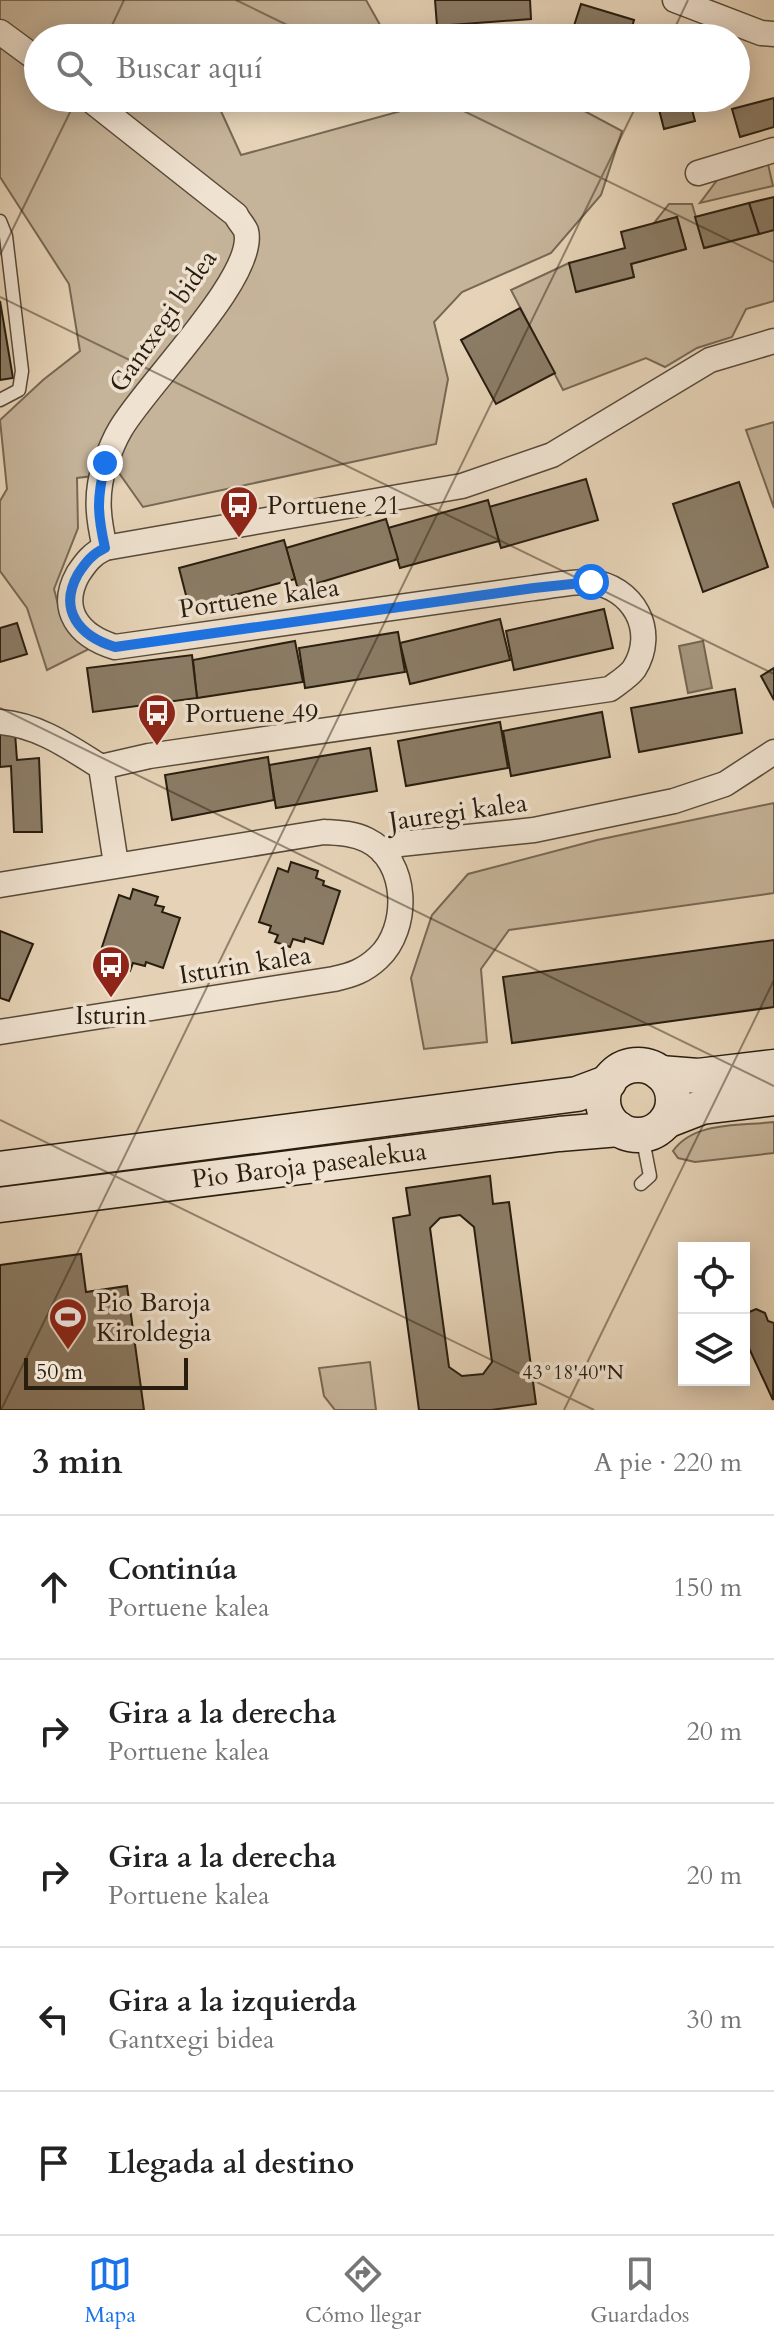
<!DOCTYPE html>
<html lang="es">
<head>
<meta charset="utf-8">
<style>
	:root { --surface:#fff; --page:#f6f6f6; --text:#222; --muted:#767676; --line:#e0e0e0; --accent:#1a73e8 }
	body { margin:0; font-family:Cardo,serif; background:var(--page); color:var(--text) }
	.controls { position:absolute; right:24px; bottom:24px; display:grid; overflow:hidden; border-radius:0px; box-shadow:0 4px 20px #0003 }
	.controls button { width:72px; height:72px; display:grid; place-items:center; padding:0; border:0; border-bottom:2px solid var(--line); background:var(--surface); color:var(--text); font:40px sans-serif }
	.scale { position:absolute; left:24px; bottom:20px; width:164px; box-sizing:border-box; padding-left:8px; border:4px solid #281d0f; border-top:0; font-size:22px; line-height:28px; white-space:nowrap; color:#281d0f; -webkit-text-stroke:6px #efe2d0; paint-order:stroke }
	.stop { position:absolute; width:24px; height:24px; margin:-18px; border:6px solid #1a73e8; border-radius:50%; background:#fff }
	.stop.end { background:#1a73e8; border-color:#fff; box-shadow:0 2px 8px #0008 }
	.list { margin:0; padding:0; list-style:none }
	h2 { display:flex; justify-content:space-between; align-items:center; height:104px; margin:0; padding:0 32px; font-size:34px }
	h2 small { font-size:26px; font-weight:400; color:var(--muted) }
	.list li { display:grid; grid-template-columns:52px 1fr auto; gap:24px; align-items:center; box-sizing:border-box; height:144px; padding:0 32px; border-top:2px solid var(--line) }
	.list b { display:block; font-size:30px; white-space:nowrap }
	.list p { margin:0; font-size:26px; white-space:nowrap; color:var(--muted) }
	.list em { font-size:26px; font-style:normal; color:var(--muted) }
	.icon { flex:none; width:44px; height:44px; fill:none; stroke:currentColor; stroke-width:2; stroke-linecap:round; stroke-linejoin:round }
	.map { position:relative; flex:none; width:774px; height:1410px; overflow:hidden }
	.search { position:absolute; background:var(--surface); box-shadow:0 4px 20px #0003; left:24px; right:24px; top:24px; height:88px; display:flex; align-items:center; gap:20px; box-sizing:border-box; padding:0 28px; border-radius:44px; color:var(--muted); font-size:30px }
	.sheet { height:824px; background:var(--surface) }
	nav { display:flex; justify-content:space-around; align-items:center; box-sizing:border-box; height:112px; border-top:2px solid var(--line); background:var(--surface); font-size:22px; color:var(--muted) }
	nav a { display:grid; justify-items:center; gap:4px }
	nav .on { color:var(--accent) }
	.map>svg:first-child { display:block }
	.green { fill:#c6b49a; stroke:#776854; stroke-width:2 }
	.water { fill:#a5957e; stroke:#736552; stroke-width:2 }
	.building { fill:#8b7c66; stroke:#281d0f; stroke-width:2; fill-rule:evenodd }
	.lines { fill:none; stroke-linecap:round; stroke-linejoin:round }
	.service-casing { stroke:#584a39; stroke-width:15 }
	.minor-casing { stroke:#584a39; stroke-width:27 }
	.secondary-casing { stroke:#281d0f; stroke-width:37 }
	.service { stroke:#efe2d0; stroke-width:12 }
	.minor { stroke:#efe2d0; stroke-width:24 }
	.secondary { stroke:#efe2d0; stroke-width:34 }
	.route { stroke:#1a73e8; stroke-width:10 }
	.ticks { fill:none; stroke:#281d0f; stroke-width:2; stroke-opacity:0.45 }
	.labels { text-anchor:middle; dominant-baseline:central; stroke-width:7; stroke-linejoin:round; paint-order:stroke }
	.street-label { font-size:26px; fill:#281d0f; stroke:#efe2d0 }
	.poi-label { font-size:26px; fill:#281d0f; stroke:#efe2d0; text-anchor:start }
	.ticks-label { font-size:20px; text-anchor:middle; fill:#281d0f; stroke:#efe2d0; stroke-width:7; stroke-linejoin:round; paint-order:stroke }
</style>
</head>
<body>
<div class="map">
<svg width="774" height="1410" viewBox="0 0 774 1410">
	<rect width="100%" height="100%" fill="#e6d3b7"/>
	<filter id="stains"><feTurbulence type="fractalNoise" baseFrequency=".0025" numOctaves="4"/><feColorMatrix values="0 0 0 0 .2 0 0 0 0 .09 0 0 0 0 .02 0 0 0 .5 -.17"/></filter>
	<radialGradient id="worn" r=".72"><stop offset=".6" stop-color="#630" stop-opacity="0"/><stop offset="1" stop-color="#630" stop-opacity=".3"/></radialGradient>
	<g class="green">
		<path d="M0 0H366L384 32 369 38H275L267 28 219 34 217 38H38V98H215L241 155 448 98H566L573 105 622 131 601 195 551 253 462 292 434 322 448 379 436 444 143 507 119 473 77 478 78 528 54 589 61 616 89 649 47 670 27 608 0 571V501L7 489 0 420 43 380 80 351 69 284 0 177Z"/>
		<path d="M768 164 773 186 700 203 721 175Z"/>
		<path d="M669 204H692L705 248 774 230V301L746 309 732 337 697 348 665 367 646 358 563 390 511 290 569 263 577 292 634 277 631 264 686 249 677 217 654 223Z"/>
		<path d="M774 422V508L746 430Z"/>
		<path d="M774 803V893L509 930 481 969 487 1042 424 1049 411 978 432 915 468 874 597 840Z"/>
		<path d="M774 1122V1153L695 1162 678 1158 673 1151C694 1121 740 1126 774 1122Z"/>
		<path d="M370 1362 376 1410H335L324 1396 319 1368Z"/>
	</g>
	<path class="water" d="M703 641 712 688 688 693 679 646Z"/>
	<g class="building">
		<path d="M435 0H530L531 19 437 26Z"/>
		<path d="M581 4 634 20 629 38H580L571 35Z"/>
		<path d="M656 98H689L695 121 664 129Z"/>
		<path d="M774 98V127L740 137 732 109Z"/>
		<path d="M774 197V230L759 234 749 203Z"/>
		<path d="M749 203 759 234 704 248 695 217Z"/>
		<path d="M677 217 686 249 631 264 634 277 576 292 569 263 625 248 621 232Z"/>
		<path d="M0 301 13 378 0 380Z"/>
		<path d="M520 308 555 373 496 404 461 340Z"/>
		<path d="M586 479 598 520 501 548 489 507Z"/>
		<path d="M739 482 768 567 703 592 673 504Z"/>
		<path d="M488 500 499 541 400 568 388 528Z"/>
		<path d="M386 519 398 559 298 589 286 548Z"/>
		<path d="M284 540 295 579 189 607 179 568Z"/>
		<path d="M604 609 613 648 514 670 506 631Z"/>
		<path d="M500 619 510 660 410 684 400 643Z"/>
		<path d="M17 623 27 654 0 662V628Z"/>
		<path d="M398 632 405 672 305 688 299 648Z"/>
		<path d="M295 641 303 682 197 698 193 660Z"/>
		<path d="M192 655 197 698 93 712 87 668Z"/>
		<path d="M774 668V700L761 676Z"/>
		<path d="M735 689 742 733 639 752 631 708Z"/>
		<path d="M602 712 610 757 511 776 503 731Z"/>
		<path d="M500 722 508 768 406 786 398 741Z"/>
		<path d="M15 733 17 760 39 758 42 832H14L11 766 0 767V734Z"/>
		<path d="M370 748 377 791 276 808 269 765Z"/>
		<path d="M268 757 274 800 172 820 165 775Z"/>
		<path d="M291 862 318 871 316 878 324 881 323 885 340 891 323 944 305 938 304 942 293 939 290 947 275 942 278 935 269 932 271 926 259 922 278 868 288 872Z"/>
		<path d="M133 889 158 897 155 905 164 907 162 912 180 918 163 968 146 962 145 966 133 963 130 971 118 967 120 960 111 957 114 951 102 947 119 895 130 899Z"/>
		<path d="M0 931 33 944 9 1001 0 998Z"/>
		<path d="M774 940V1007L512 1043 503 977Z"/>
		<path d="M490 1176 493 1204 509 1202 536 1404 491 1410H419L393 1218 410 1215 406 1188ZM460 1215 474 1227 492 1362 483 1374 462 1376 449 1367 430 1228 440 1218Z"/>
		<path d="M81 1254 86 1292 127 1286 144 1410H0V1265Z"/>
		<path d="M756 1309 765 1313 768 1321 774 1323 773 1400 748 1346 745 1327 747 1313Z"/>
	</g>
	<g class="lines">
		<defs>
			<g id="service">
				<path d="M0 221 6 236 22 371 19 390 0 400"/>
				<path d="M641 1184 650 1176 642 1135"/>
			</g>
			<g id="minor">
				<path d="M675 0 761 33 774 34"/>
				<path d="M0 32 38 60"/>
				<path d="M88 98 236 215C238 220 244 226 246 231 258 276 143 388 120 430 114 440 109 453 105 464 95 494 98 518 105 548"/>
				<path d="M698 173 774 150"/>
				<path d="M0 722C38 725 69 747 101 767L116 864"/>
				<path d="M101 767 149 756 610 689C618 683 629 676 634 669 658 631 633 586 590 582 572 581 552 586 534 588L115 647C79 636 58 610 78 574 86 562 92 554 105 548L462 486 552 455 710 360 774 341"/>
				<path d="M383 852 400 844 534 830 674 801 725 784 774 752"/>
				<path d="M0 885 324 832C339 833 353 833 367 840 409 860 410 929 378 958 364 971 352 975 334 979L0 1032"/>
			</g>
			<g id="secondary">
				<circle cx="638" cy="1100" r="35"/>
				<path d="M660 1073 698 1076 774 1067"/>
				<path d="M666 1121 702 1107 774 1098"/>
				<path d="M0 1169 577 1094 609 1082"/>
				<path d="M0 1205 559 1134 619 1129"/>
			</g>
		</defs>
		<use href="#service" class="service-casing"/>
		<use href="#minor" class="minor-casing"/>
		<use href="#secondary" class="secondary-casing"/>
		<use href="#service" class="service"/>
		<use href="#minor" class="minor"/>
		<use href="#secondary" class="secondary"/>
	</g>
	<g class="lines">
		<path class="route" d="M105 463C97 499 97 512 105 548 92 554 86 562 78 574 58 610 79 636 115 647L534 588 591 582"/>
	</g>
	<path class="ticks" d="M236 0 314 38M106 38 124 0M670 38 688 0M437 98 774 262M0 255 77 98M0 297 774 674M0 708 774 1086M0 1120 594 1410M1 1410 640 98M564 1410 774 980"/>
	<defs>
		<symbol id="bus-pin" viewBox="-11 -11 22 30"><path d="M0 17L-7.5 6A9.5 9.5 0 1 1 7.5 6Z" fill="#8f2418" stroke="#efe2d0"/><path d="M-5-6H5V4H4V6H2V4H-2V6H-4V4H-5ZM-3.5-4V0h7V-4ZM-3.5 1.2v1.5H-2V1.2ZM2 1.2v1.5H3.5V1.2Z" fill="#fff"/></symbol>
		<symbol id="stadium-pin" viewBox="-11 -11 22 30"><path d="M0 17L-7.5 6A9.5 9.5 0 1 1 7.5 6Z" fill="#8f2418" stroke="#efe2d0"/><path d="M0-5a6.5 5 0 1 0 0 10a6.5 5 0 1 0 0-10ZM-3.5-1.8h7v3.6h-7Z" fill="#fff"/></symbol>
	</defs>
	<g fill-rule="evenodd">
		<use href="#bus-pin" x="217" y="483" width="44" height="60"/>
		<use href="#bus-pin" x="135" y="691" width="44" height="60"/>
		<use href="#bus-pin" x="89" y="943" width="44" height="60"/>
		<use href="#stadium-pin" x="46" y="1295" width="44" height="60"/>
	</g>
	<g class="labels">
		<g class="street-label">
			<text transform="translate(163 321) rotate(-55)">Gantxegi bidea</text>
			<text transform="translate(259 598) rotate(-8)">Portuene kalea</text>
			<text transform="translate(458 812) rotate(-8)">Jauregi kalea</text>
			<text transform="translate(245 965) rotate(-9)">Isturin kalea</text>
			<text transform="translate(309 1165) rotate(-7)">Pio Baroja pasealekua</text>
		</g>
		<g class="poi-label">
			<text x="267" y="505">Portuene 21</text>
			<text x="185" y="713">Portuene 49</text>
			<text x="111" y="1015" text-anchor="middle">Isturin</text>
			<text x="96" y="1302">Pio Baroja<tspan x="96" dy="30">Kiroldegia</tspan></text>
		</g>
	</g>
	<g class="ticks-label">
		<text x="573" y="1379">43°18'40"N</text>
	</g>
	<rect width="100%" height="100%" filter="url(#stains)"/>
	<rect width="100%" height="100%" fill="url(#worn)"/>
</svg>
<div class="controls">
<button><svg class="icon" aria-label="locate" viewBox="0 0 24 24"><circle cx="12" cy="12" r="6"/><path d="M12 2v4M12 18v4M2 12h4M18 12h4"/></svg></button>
<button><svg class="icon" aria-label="layers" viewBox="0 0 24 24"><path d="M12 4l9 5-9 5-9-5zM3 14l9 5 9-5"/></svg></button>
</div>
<div class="scale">50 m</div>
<div class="stop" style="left:591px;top:582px"></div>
<div class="stop end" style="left:105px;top:463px"></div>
<div class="search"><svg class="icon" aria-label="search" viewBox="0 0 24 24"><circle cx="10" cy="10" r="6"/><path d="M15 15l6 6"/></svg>Buscar aquí</div>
</div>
<section class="sheet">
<h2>3 min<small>A pie · 220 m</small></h2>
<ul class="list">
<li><svg class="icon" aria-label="ahead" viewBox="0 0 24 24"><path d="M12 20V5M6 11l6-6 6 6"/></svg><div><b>Continúa</b><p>Portuene kalea</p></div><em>150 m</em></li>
<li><svg class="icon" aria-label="right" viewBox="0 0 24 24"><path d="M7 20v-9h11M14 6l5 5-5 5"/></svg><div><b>Gira a la derecha</b><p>Portuene kalea</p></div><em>20 m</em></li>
<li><svg class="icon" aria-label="right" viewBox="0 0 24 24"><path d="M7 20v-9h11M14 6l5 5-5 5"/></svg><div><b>Gira a la derecha</b><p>Portuene kalea</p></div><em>20 m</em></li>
<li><svg class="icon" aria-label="left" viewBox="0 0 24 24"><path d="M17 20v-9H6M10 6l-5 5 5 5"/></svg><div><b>Gira a la izquierda</b><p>Gantxegi bidea</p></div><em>30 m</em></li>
<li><svg class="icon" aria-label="arrive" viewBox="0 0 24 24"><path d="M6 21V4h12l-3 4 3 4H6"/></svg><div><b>Llegada al destino</b></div></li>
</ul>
</section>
<nav>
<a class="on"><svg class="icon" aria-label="map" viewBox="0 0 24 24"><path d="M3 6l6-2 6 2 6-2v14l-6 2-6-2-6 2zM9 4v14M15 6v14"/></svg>Mapa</a>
<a><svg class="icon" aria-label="directions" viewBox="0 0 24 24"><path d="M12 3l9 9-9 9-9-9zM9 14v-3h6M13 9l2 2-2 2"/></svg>Cómo llegar</a>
<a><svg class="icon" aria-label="saved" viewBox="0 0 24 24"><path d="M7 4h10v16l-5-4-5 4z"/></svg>Guardados</a>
</nav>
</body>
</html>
